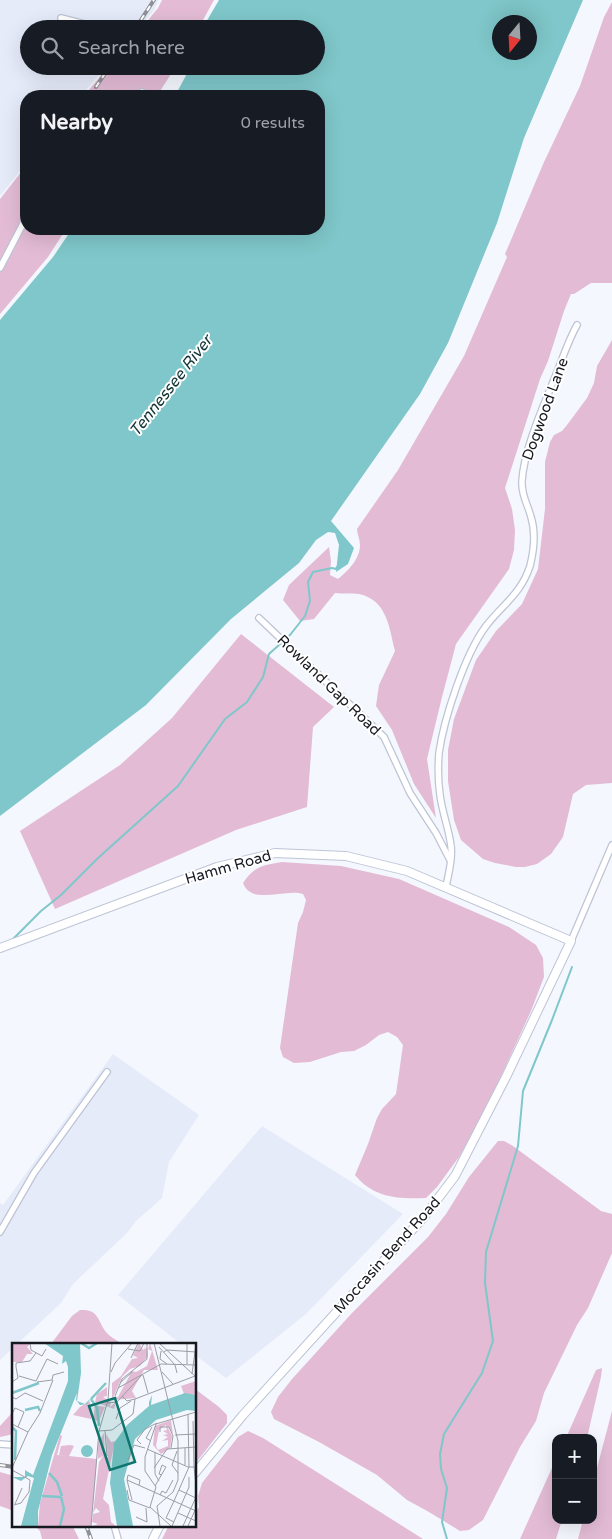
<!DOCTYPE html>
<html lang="en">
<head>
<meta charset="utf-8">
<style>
	:root { --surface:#171b24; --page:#20242c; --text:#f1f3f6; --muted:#9ea1a6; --line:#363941 }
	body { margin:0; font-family:"Varela Round",sans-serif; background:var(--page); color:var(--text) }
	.controls { position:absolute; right:15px; bottom:15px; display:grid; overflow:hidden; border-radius:10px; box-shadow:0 5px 20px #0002 }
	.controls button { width:45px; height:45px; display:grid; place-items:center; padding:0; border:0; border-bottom:1px solid var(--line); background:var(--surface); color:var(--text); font:25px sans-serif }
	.compass { position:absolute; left:492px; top:15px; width:45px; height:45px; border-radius:50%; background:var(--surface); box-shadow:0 5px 20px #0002; rotate:198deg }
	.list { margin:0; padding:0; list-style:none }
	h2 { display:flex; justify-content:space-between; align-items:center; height:65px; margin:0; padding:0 20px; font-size:21px }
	h2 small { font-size:16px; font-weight:400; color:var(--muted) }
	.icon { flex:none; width:28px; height:28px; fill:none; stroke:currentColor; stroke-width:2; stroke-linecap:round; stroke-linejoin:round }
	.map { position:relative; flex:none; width:612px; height:1539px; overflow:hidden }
	.search { position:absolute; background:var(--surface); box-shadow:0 5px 20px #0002; left:20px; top:20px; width:305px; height:55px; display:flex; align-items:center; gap:12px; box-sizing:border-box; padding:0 18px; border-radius:28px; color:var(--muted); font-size:19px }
	.panel { position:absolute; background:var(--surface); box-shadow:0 5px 20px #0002; left:20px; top:90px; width:305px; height:145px; border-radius:20px }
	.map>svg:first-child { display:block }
	.built { fill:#e6ebfa }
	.green { fill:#e3bbd5 }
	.water { fill:#7fc7ca; fill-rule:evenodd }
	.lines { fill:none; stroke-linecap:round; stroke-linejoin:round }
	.stream { stroke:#7fc7ca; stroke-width:2 }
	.street-casing { stroke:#bdc4d5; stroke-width:8 }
	.secondary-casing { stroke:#bdc4d5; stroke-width:10 }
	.street { stroke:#fff; stroke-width:5.5 }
	.secondary { stroke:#fff; stroke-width:8 }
	.rail-casing { stroke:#8f9198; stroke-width:4 }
	.rail { stroke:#fff; stroke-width:2; stroke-dasharray:5.5; stroke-linecap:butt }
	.labels { text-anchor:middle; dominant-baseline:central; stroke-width:4; stroke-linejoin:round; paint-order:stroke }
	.street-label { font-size:15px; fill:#171920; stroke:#fff }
	.water-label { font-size:16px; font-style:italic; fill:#103436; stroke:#fff }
	.inset-river { fill:none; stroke:#7fc7ca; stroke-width:2.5 }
	.inset-road { fill:none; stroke:#9c9ea5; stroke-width:1 }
	.view { fill:#0f766e; fill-opacity:0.15; stroke:#0f766e; stroke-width:2.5 }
	.inset-edge { fill:none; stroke:#171920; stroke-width:2.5 }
</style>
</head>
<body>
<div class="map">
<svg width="612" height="1539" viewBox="0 0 612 1539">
	<rect width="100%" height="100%" fill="#f4f7fe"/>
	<g class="built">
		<path d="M0 0H159L154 10 138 29H29V66H106L81 96H26V163L0 196Z"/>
		<path d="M113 1054 199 1115 169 1162 162 1198 136 1221 128 1232 73 1284 61 1303 17 1344H14V1347L0 1360V1203L3 1205Z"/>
		<path d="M262 1126 403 1214 306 1314 226 1378 195 1355V1344H181L118 1295Z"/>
	</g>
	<g class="green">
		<path d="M162 0H214L198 29H141L158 8Z"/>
		<path d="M612 2V283H591L574 294H571L564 311 548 361 540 379 505 488 512 509 515 530 514 550 509 569 456 644 442 697 427 759 436 818 414 784 392 730 376 706 379 685 395 651C389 627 387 600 359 594 351 593 343 594 335 593L314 619 300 621 283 600 289 585 329 547 331 561 330 575 338 579C348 571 360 559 360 545 360 539 357 534 357 529L398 470 464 356 507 257 505 254 544 162 580 86 604 17Z"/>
		<path d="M109 66H176L157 96H84Z"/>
		<path d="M26 166V229H66L48 257 0 314V199Z"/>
		<path d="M612 340V783L586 785 573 794 563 837 551 854 537 864 525 867H516L495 863 483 859 461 840 454 820 448 781V750L454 719 476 660 496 631 522 604 538 569 545 509V462L550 442 554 435 562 431 567 425 587 398 594 383 597 366Z"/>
		<path d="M241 634 334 707 313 727 307 807 236 830 55 909 20 831 120 765 172 718Z"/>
		<path d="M282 862 341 866 399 879 509 927 536 945 543 958 544 977 531 1011 485 1111 459 1157 437 1187 426 1198C397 1199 374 1198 355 1175L368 1144 377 1118 382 1109 396 1094 403 1045 397 1037 388 1032 379 1035 366 1045 354 1051 341 1052 310 1062 294 1063 283 1057 280 1048 298 923 303 912 306 900 303 894C285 888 252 906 243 883 254 866 264 865 282 862Z"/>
		<path d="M498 1141H504L513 1146 601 1211 612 1214V1253L588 1308 577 1325 544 1393 536 1421 520 1447 483 1520 469 1530 460 1531 429 1512 407 1500 377 1475 319 1442 274 1419 271 1412 278 1397 292 1379 352 1313 428 1237 446 1214 469 1177Z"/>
		<path d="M80 1310C99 1309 97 1320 106 1332 110 1337 117 1340 122 1344H51L72 1316Z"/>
		<path d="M602 1368 601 1377 587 1438H566L596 1370Z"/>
		<path d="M195 1389 219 1407 227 1415V1423L195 1464Z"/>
		<path d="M14 1407V1434L0 1437V1426L10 1415Z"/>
		<path d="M612 1411V1539H578L583 1520H593V1483Z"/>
		<path d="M248 1431 263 1438 423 1539H162L169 1525H195V1514L199 1507 198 1496 202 1483 238 1437Z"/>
		<path d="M556 1459V1520H562L556 1539H520Z"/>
		<path d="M0 1472 14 1476V1511L0 1506Z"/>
		<path d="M34 1525H72L79 1539H42L40 1531Z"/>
	</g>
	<path class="water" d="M219 0H583L524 138 497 223 448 343 420 394 331 521 354 548 348 564 336 572 339 545 335 533 328 532 316 540 299 563 231 619 146 705 0 816V320L53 257 72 229H319V96H175L191 66H316V29H202ZM500 22H530V52H500Z"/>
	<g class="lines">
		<g class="stream">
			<path d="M12 940 41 911 61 895 97 859 178 786 225 719 247 702 263 677 269 654 290 635 305 616 310 601 308 582 313 572 332 568 336 569 337 567"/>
			<path d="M447 1539 442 1522 447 1488 441 1469 440 1454 444 1434 482 1373 493 1341 485 1283 486 1252 518 1146 523 1091 552 1020 572 967"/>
		</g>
		<defs>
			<g id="street">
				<path d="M61 18 104 29"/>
				<path d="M134 96 142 92"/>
				<path d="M0 268 26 218"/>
				<path d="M259 618 384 737 410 793 436 833 450 860"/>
				<path d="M446 887C448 875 453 860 451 846 449 829 442 812 440 795 438 781 438 766 439 753 444 718 465 654 486 626 503 604 521 594 530 566 534 550 536 533 531 517 528 505 521 495 522 481 524 449 543 407 555 377 562 360 568 341 577 325"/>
				<path d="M571 941 612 845"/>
				<path d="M0 1232 34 1173 107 1072"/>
				<path d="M0 1444 14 1445"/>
				<path d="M114 1525 118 1539"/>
			</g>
			<g id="secondary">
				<path d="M0 948 217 867 275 853 346 856 407 871 571 941 506 1077 455 1176 424 1217 341 1307 243 1415 195 1473"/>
				<path d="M153 1539 160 1525"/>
			</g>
		</defs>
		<use href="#street" class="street-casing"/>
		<use href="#secondary" class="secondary-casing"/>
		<use href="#street" class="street"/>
		<use href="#secondary" class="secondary"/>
		<defs>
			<g id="rail">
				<path d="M135 29 154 0"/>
				<path d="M96 87 110 66"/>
				<path d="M0 1465 14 1467"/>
				<path d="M86 1525 91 1539"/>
			</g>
		</defs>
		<use href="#rail" class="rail-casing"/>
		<use href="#rail" class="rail"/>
	</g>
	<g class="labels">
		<g class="street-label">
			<text transform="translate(545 409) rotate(-70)">Dogwood Lane</text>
			<text transform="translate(329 685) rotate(44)">Rowland Gap Road</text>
			<text transform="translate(228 867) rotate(-16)">Hamm Road</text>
			<text transform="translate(387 1255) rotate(-48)">Moccasin Bend Road</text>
		</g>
		<g class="water-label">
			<text transform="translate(171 386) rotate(-52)">Tennessee River</text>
		</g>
	</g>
	<g transform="translate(12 1343)">
		<rect width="184" height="184" fill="#f4f7fe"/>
		<path d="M1 0 18 1 15 4 21 11H15L10 19H0ZM127 0 131 7 135 0 132 6 135 5 136 13 128 23 118 26 110 34 101 55 106 54 120 28 124 29 135 23 140 8 136 6 138 0 146 27H132L120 48 124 55 100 57V40L109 33 120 16 126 15 121 12ZM184 38V52L172 51 169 43ZM95 44V53L91 54 99 59 98 64 104 59 102 66 83 59 85 51ZM78 58 79 76 61 72 68 64ZM83 62 93 64 87 78 81 77ZM159 77 161 91 157 84 155 83 160 93 158 105 149 111 141 102 143 83ZM154 82 155 87 151 88 156 91 151 92 156 94 150 98 156 97V103L146 107 144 103 147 87ZM92 90 93 115 96 114 94 91 99 99 103 98 91 156 97 162 99 179 104 183H80L86 181 80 179 81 171 88 169 84 165 81 170 87 119 91 113 86 116V100ZM48 92 50 93 45 112 56 113 47 112 49 103 58 102 62 103 57 113 85 116 79 183H26L28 160Z" fill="#e3bbd5" fill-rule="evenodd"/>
		<path d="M32 0H68L69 30 65 58 73 61 79 55 75 61 68 62 64 57 65 50 40 112 26 168V183H9L22 135 16 133 9 138 0 134H13V127L21 132 56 38V24L54 18 50 21 51 13ZM173 50 184 52V68L175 67 144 77 123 96 112 136 121 183H105L98 140 102 100 115 82 137 63V59L140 52 139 62ZM69 108a6 6 0 1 1 12 0a6 6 0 1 1-12 0Z" fill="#7fc7ca"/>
		<path class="inset-river" d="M69 0 77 5 85 0M0 50 27 40M79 56 94 40M79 56 85 65 87 83M13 67 26 64 28 68M0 84 4 88 3 117M37 130 45 139 50 153M30 153 49 154M48 183 52 166 49 154"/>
		<path class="inset-road" d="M18 0 19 7 30 13 34 6M100 0 96 57 87 88 100 87 121 71 123 56 183 33M142 0 166 98V137L161 149 145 163 148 183M147 0 184 34M175 0V21M147 4 163 22 165 30M116 6 128 8 132 0M149 8 148 16 155 21M152 9 155 7 184 9M119 15 126 0M4 24V20L18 18 24 10M99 29 103 20 120 0M150 29 161 41M180 31 184 1M131 32 136 50M7 33 24 38 35 16 46 21M0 39 6 35 4 24M25 39 40 37 41 32 52 29M108 40 120 29M106 45 149 21 184 22M103 53 110 36 135 16V0M110 53 115 58 123 56M0 54 4 56 13 50 31 58M95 60 105 59 130 32M0 71 3 65 12 69 6 84M176 71 177 124M104 76 108 65 119 58M181 78 182 124M0 81 16 89M93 88 95 113M148 89V84H157L161 93 159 105M163 92 184 91M139 98 134 95 140 84M129 101 125 97 133 86 145 80M173 105V122M135 106 176 124H184M165 108 160 122 166 130M143 109V131L147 138M116 117 122 102 133 105M182 124 184 142M0 125 16 89 28 70 41 37M142 125 155 106 184 104M0 127 18 137 17 149 9 160 2 162M116 132 115 137 142 149M116 132 128 137 127 142M150 132 147 131 150 122 154 124M115 137 120 157M143 143 154 124M115 147 117 157 138 165M167 147 184 155M142 149 184 168M148 152 150 148 154 150 161 137M162 158 154 175 162 179M162 158 177 124M3 161 10 145M166 170 184 178M124 174 135 179 134 165M79 183 87 88M159 183 138 164 144 144 133 128V114L144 81 184 69M160 183 177 144V134M171 183 184 154M176 183 184 165"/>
		<path class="view" d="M103 55 123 119 98 127 77 63Z"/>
		<rect width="184" height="184" class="inset-edge"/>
	</g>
</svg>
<div class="controls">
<button>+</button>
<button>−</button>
</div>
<svg class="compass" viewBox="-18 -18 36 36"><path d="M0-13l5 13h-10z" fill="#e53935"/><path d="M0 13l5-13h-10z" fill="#9ea1a6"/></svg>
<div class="search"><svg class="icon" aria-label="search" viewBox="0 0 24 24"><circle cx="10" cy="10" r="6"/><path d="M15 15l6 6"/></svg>Search here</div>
<section class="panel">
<h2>Nearby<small>0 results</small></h2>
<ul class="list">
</ul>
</section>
</div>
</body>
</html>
